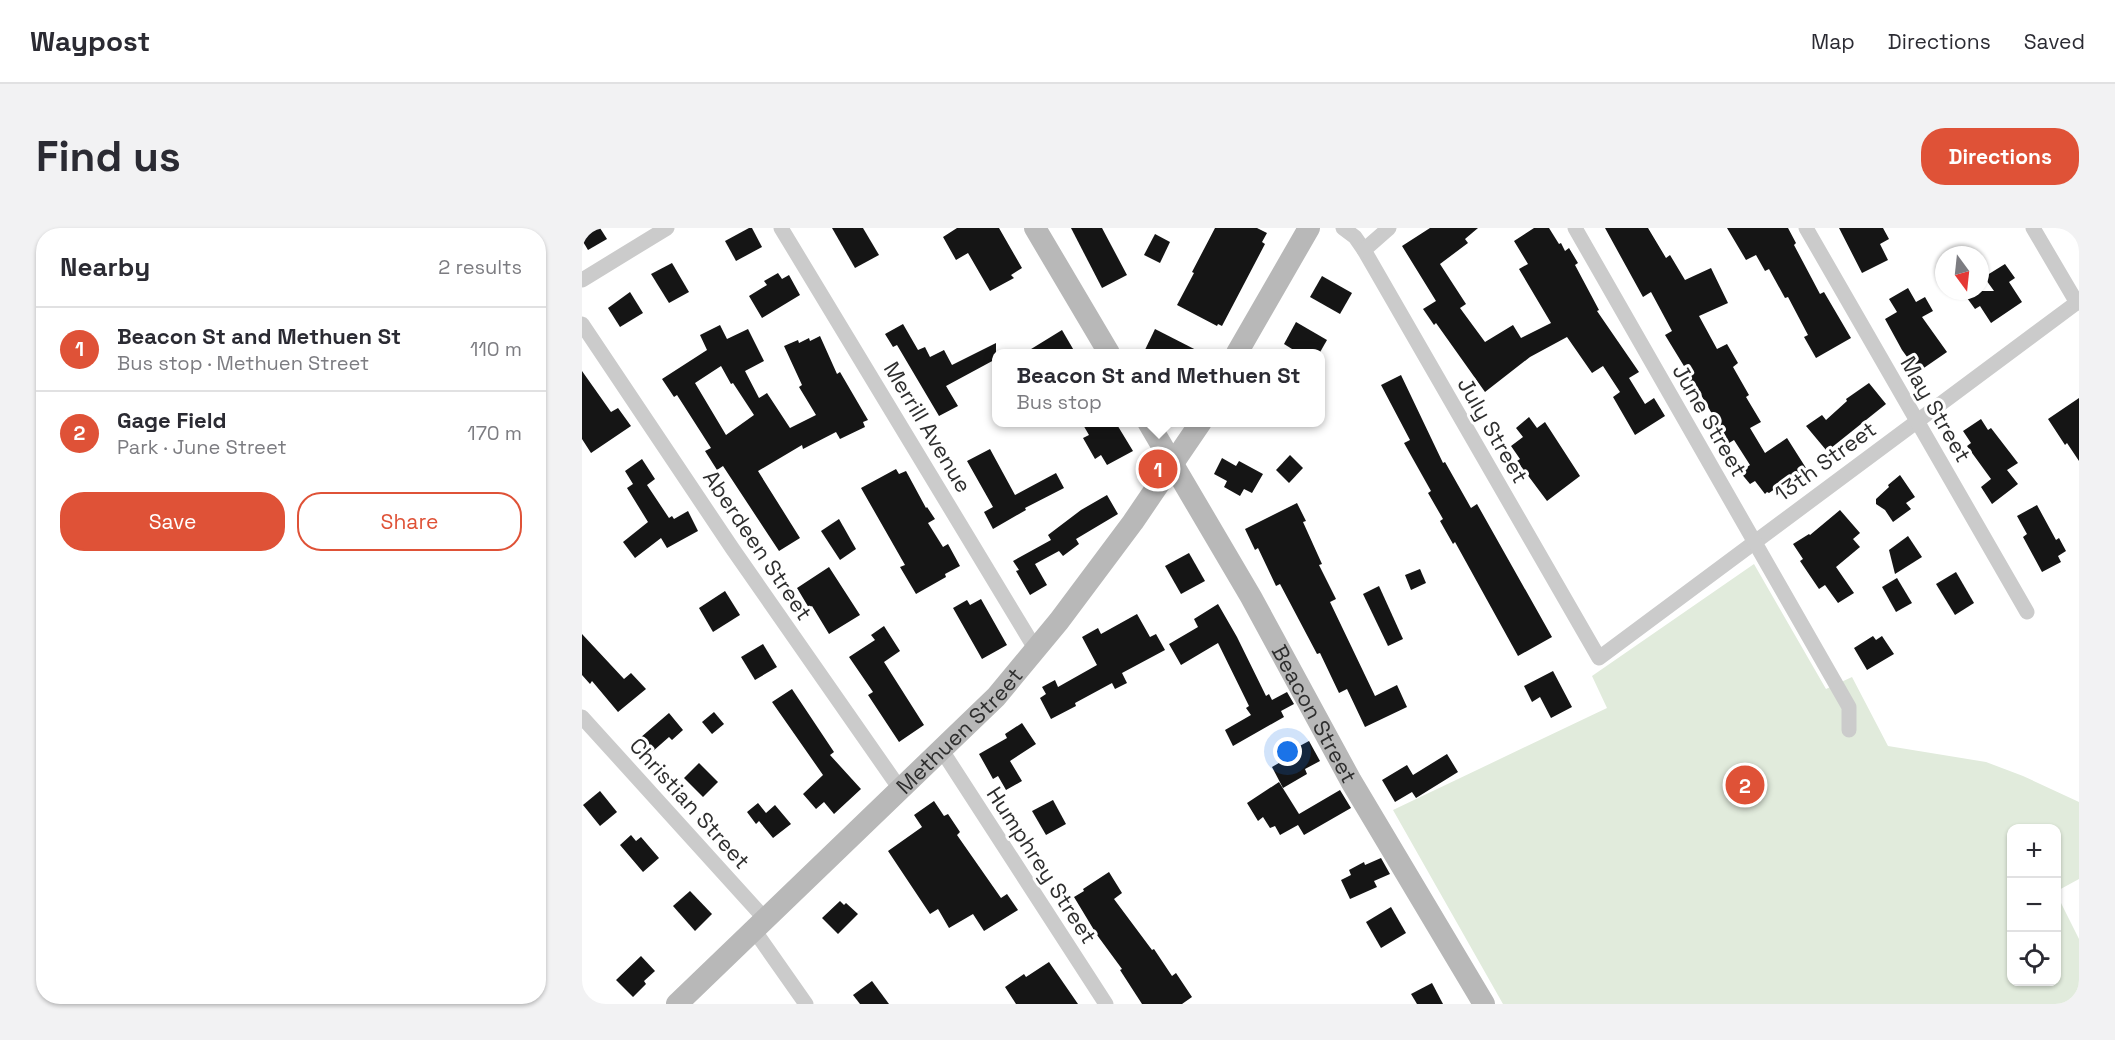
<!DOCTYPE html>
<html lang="en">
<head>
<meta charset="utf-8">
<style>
	:root { --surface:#fff; --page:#f2f2f3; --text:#2b2b33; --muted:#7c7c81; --line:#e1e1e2; --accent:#df5237 }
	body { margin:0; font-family:"Space Grotesk",sans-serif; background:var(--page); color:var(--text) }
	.controls { position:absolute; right:18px; bottom:18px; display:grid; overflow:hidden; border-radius:12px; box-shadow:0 2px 4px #0004 }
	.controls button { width:54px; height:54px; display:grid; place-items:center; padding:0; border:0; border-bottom:2px solid var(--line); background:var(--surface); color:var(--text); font:30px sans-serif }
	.compass { position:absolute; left:1353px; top:18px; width:54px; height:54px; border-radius:50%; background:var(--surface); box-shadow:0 2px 4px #0004; rotate:165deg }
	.you { position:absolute; left:706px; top:524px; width:21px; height:21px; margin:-15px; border:4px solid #fff; border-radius:50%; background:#1a73e8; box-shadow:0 0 0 9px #1a73e833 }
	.badge { display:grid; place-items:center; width:39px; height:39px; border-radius:50%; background:var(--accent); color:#fff; font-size:20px; font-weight:700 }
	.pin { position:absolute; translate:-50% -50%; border:3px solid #fff; box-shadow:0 2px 6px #0006 }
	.popup { position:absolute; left:410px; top:121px; width:333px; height:78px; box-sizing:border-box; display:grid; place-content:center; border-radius:12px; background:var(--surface); filter:drop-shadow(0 2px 4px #0005); font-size:20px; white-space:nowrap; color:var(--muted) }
	.popup b { font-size:22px; color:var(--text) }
	.popup::after { content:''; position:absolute; left:50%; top:100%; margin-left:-12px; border:12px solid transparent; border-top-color:var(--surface) }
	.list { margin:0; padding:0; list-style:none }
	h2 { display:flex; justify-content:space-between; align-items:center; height:78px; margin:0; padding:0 24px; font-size:26px }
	h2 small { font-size:20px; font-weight:400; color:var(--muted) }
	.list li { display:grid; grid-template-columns:39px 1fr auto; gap:18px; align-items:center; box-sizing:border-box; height:84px; padding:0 24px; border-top:2px solid var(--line) }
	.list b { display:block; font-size:22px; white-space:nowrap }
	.list p { margin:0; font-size:20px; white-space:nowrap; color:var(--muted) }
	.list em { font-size:20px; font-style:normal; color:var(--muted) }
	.actions { display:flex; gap:12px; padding:18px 24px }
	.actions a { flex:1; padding:14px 0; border:2px solid var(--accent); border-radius:24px; text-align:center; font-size:21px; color:var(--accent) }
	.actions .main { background:var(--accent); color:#fff }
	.icon { flex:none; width:33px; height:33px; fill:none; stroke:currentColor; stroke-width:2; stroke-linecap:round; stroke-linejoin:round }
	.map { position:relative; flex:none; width:1497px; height:776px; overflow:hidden; border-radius:24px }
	header { display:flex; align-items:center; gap:36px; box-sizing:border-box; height:84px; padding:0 30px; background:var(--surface); border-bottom:2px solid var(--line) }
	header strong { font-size:28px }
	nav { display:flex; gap:33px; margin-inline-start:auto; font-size:21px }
	.intro { display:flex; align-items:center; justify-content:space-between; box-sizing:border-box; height:144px; padding:0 36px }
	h1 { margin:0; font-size:42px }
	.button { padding:15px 27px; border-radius:24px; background:var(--accent); color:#fff; font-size:21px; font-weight:700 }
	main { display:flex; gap:36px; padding:0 36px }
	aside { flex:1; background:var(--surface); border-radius:24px; box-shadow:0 2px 4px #0004 }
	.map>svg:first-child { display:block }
	.green { fill:#e1ebdc }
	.building { fill:#151515; fill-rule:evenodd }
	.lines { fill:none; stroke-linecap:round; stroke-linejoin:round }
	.street { stroke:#cbcbcb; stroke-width:15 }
	.secondary { stroke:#b8b8b8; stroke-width:22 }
	.labels { text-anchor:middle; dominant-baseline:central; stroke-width:6; stroke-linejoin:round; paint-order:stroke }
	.street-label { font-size:22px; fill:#2e2e2e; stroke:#fff }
</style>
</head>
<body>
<header>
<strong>Waypost</strong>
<nav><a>Map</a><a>Directions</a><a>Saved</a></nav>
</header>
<div class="intro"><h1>Find us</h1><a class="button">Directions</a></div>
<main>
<aside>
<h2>Nearby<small>2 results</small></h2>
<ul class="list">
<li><span class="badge">1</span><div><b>Beacon St and Methuen St</b><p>Bus stop · Methuen Street</p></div><em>110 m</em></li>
<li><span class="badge">2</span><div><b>Gage Field</b><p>Park · June Street</p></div><em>170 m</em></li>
</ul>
<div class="actions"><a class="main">Save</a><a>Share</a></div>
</aside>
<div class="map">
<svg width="1497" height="776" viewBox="0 0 1497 776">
	<rect width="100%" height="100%" fill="#fff"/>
	<path class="green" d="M1172 336 1244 461 1270 449 1306 518 1404 534 1441 548 1497 574V651L1475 663 1474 600H1430V754H1474L1475 667 1497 711V776H921L811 582 1025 480 1010 448Z"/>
	<g class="building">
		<path d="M0 0H18L25 11 6 22 0 12Z"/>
		<path d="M167 0H170L180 19 154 33 143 13Z"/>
		<path d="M250 0H281L297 27 273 40Z"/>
		<path d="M375 0H417L440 40 429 47 432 50 408 63 386 25 374 32 361 9Z"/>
		<path d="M489 0H520L545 47 520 60Z"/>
		<path d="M633 0H675L685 5 680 14 683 16 640 98 636 96 635 98 595 77 612 45 610 44Z"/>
		<path d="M848 0H896L883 11 886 15 858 36 884 76 878 80 903 114 931 97 939 110 969 95 937 41 946 36 932 13 952 0H967L977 16 979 15 983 23 987 20 996 35 993 37 1017 82 1015 83 1057 144 1047 150 1063 176 1072 170 1083 188 1053 207 1031 169 1038 164 1021 138 1010 145 985 109 948 129 903 164 854 95 852 97 841 81 854 73 820 18Z"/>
		<path d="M1023 0H1066L1084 30 1088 27 1103 52 1129 40 1146 75 1117 88 1135 121 1145 116 1156 135 1151 139 1167 167 1164 169 1179 194 1168 200 1183 225 1205 210 1224 240 1187 265 1185 264 1183 266 1173 253 1168 256 1158 244 1168 237 1152 212 1147 215 1115 160 1112 161 1102 145 1105 143 1083 107 1090 103 1069 64 1061 69Z"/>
		<path d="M1145 0H1206L1214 15 1212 17 1238 66 1242 64 1269 110 1234 130 1222 109 1226 107 1206 69 1203 70 1187 41 1183 43 1174 27 1164 32Z"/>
		<path d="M1257 0H1301L1307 11 1298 16 1306 32 1280 45Z"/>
		<path d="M573 6 588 14 578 35 562 27Z"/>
		<path d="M90 35 107 64 87 75 69 46Z"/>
		<path d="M1423 36 1433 50 1427 54 1440 74 1409 95 1398 78 1393 81 1380 63H1412L1402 49Z"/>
		<path d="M196 45 200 51 207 47 218 67 180 90 167 68 185 57 182 53Z"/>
		<path d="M740 48 770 65 758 86 728 69Z"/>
		<path d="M1326 60 1334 74 1343 69 1351 83 1340 89 1365 124 1336 144 1320 122 1303 91 1315 84 1307 71Z"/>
		<path d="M48 64 61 85 38 99 26 80Z"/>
		<path d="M714 94 745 112 737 126H718L702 116Z"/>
		<path d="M321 96 336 122 343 119 348 129 362 122 370 137 414 115V131L364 158 376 178 357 188 315 117 311 119 303 106Z"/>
		<path d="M138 97 145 111 166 101 182 133 163 143 177 170 185 165 208 200 234 187 217 159 220 157 202 118 216 112 217 115 227 110 228 113 238 108 255 146 258 144 286 192 281 194 283 199 258 211 254 204 221 221 220 217 176 243 218 310 197 323 141 238 135 242 123 223 129 220 95 167 92 169 80 151 125 122 118 107ZM139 138 149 156 151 155 172 187 144 207 113 155Z"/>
		<path d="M573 101 622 126H561Z"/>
		<path d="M480 102 494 126H441Z"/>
		<path d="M0 143 29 184 36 180 49 198 9 225 0 211Z"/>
		<path d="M819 147 861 235 863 234 889 280 895 276 970 409 936 428 873 314 871 316 858 293 861 291 846 265 849 263 822 215 828 212 799 157Z"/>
		<path d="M1287 155 1304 176 1249 220 1248 219 1244 222 1224 198 1240 187 1244 192 1265 173 1264 171Z"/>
		<path d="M1497 170V233L1485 215 1483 217 1466 191Z"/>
		<path d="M947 189 955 200 963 194 998 248 965 273 935 233 938 231 929 218 941 209 934 200Z"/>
		<path d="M1399 191 1406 202 1409 200 1436 235 1425 242 1436 256 1410 276 1399 259 1409 251 1385 218 1389 215 1381 203Z"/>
		<path d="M500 195H534L551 223 525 237 519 227 513 231 501 210 507 207Z"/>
		<path d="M408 221 433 267 474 245 482 260 443 280 444 282 411 301 402 284 411 279 385 233Z"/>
		<path d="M708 227 721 240 707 255 694 242Z"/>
		<path d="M640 230 654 238 657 233 681 246 670 265 662 261 658 268 642 259 645 253 632 246Z"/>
		<path d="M60 231 73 251 65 257 87 290 90 288 92 291 106 283 116 303 85 320 79 310 53 330 41 314 66 294 45 260 51 256 43 243Z"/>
		<path d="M314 241 317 246 324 243 344 280 345 279 353 291 346 295 361 319 366 316 378 338 363 346 364 349 334 366 318 339 323 337 279 260Z"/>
		<path d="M1318 247 1333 269 1324 275 1329 281 1311 294 1303 282 1294 276V271L1307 259 1306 257Z"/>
		<path d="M525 267 536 286 494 311 497 316 481 328 477 323 453 336 465 357 448 367 434 343 437 342 431 333 469 312 466 307 499 282Z"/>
		<path d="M715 275 724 293 721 294 740 336 737 337 754 371 748 374 793 468 815 457 825 479 783 499 765 461 757 465 738 425 735 426 698 356 694 358 676 320 673 322 663 301Z"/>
		<path d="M1455 277 1474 312 1477 310 1484 323 1476 328 1479 334 1460 344 1441 309 1445 306 1435 288Z"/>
		<path d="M1258 282 1278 305 1271 311 1278 319 1254 339 1272 365 1256 375 1243 357 1237 361 1218 333 1221 331 1211 316 1227 306 1228 307Z"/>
		<path d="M257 291 274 321 258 332 239 303Z"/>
		<path d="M1326 308 1340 329 1313 346 1307 322Z"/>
		<path d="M607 325 623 353 599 366 583 338Z"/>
		<path d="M247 339 278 387 247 406 230 378 227 380 215 360Z"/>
		<path d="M838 341 844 355 829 362 823 347Z"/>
		<path d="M1374 344 1392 375 1373 387 1354 356Z"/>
		<path d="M1315 350 1330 375 1314 384 1300 359Z"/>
		<path d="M797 358 821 411 806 418 781 366Z"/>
		<path d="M143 363 158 387 131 404 117 380Z"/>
		<path d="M399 371 425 417 400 431 371 380 385 372 388 377Z"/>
		<path d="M636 376 655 409 684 468 687 466 690 472 705 464 712 476 699 483 702 489 651 518 643 502 669 487 664 480 667 478 636 415 599 437 587 416 616 399 612 391Z"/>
		<path d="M555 386 568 409 574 406 583 422 540 445 545 455 533 461 530 455 493 475 494 478 469 491 458 470 464 466 460 459 473 452 476 459 515 437 500 409 516 400 519 406Z"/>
		<path d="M302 398 318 423 302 434 342 497 317 514 286 467 291 464 267 429 293 412 289 407Z"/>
		<path d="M0 406 42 451 49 445 64 461 36 484 10 453 8 456 0 447Z"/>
		<path d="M1291 408 1294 412 1300 408 1312 426 1285 442 1272 420Z"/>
		<path d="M181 416 195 439 173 452 159 429Z"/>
		<path d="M971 443 990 479 969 490 958 469 950 474 942 458Z"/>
		<path d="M210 461 252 524 248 527 279 561 252 586 242 574 234 581 221 566 241 547 190 474Z"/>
		<path d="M132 484 142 496 130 506 120 494Z"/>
		<path d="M87 485 101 502 90 512 87 509 70 524 58 510Z"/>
		<path d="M440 495 454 516 428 533 440 553 424 562 416 548 411 551 397 526 425 510 423 506Z"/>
		<path d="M727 513 738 533 723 541 725 546 701 560 690 539 714 525 712 521Z"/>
		<path d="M865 526 876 544 834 570 830 564 813 574 800 552 825 537 831 547Z"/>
		<path d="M117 535 136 554 121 569 102 550Z"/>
		<path d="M697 554 717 586 758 562 769 580 722 607 716 597 698 607 693 598 688 600 681 589 676 593 665 575Z"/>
		<path d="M18 563 35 584 18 598 1 577Z"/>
		<path d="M471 572 484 596 464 607 450 583Z"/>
		<path d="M352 573 362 588 366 586 378 604 375 607 419 670 425 666 436 682 402 703 391 686 367 700 356 681 348 686 306 623 340 599 332 587Z"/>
		<path d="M176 575 184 585 193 577 209 596 191 610 177 593 174 596 165 584Z"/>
		<path d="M49 607 54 613 59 609 77 630 61 644 38 617Z"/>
		<path d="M799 630 808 646 792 653 795 659 768 671 759 652 769 647 767 642 782 634 783 637Z"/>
		<path d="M527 644 540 665 532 671 570 722 572 721 590 748 594 745 610 769 600 776H560L538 742 540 741 515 707 492 669 502 663 501 661Z"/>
		<path d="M108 663 130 686 113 703 91 678Z"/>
		<path d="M258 673 262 677 264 675 276 686 256 706 240 690Z"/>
		<path d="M809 679 824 705 799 720 784 694Z"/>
		<path d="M59 728 73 743 62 753 64 756 51 769 34 752Z"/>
		<path d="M467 734 496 776H434L423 759 442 746 444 749Z"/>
		<path d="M290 753 307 776H278L271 767Z"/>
		<path d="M850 755 861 776H835L829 766Z"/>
	</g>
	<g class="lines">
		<g class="street">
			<path d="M199 0 454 422"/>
			<path d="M761 0 773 9 782 22 1017 430 1497 73"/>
			<path d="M993 0 1267 479V502"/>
			<path d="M1224 0 1445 384"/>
			<path d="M1451 0 1495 75"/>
			<path d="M782 22 807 0"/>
			<path d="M0 52 85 0"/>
			<path d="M0 96 150 320 318 561"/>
			<path d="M0 489 183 691"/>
			<path d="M359 521 524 776"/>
			<path d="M172 702 224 776"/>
			<path d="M0 774 2 776"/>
		</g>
		<g class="secondary">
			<path d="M453 0 527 125"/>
			<path d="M655 125 727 0"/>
			<path id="s1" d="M566 194 669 369 769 553 902 776"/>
			<path id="s2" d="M95 776 414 469 477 393 551 294 619 194"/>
		</g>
	</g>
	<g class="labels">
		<g class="street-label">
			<text transform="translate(1354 181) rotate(60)">May Street</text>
			<text transform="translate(1128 192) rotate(60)">June Street</text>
			<text transform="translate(346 199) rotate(59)">Merrill Avenue</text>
			<text transform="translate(911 202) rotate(60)">July Street</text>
			<text transform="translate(1243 233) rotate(-36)">13th Street</text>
			<text transform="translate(176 317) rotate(56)">Aberdeen Street</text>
			<text stroke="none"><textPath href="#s1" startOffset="336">Beacon Street</textPath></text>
			<text stroke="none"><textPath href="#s2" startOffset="393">Methuen Street</textPath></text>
			<text transform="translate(108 575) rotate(48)">Christian Street</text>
			<text transform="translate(460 637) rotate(57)">Humphrey Street</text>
		</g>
	</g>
</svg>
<div class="controls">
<button>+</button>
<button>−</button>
<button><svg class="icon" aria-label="locate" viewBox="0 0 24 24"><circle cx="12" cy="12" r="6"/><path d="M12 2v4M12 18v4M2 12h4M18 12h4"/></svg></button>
</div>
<svg class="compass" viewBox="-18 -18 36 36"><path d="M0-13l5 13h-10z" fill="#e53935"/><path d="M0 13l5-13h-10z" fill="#7c7c81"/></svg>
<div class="you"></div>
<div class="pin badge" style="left:576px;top:241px">1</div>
<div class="popup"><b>Beacon St and Methuen St</b>Bus stop</div>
<div class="pin badge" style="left:1163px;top:557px">2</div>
</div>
</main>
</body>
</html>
